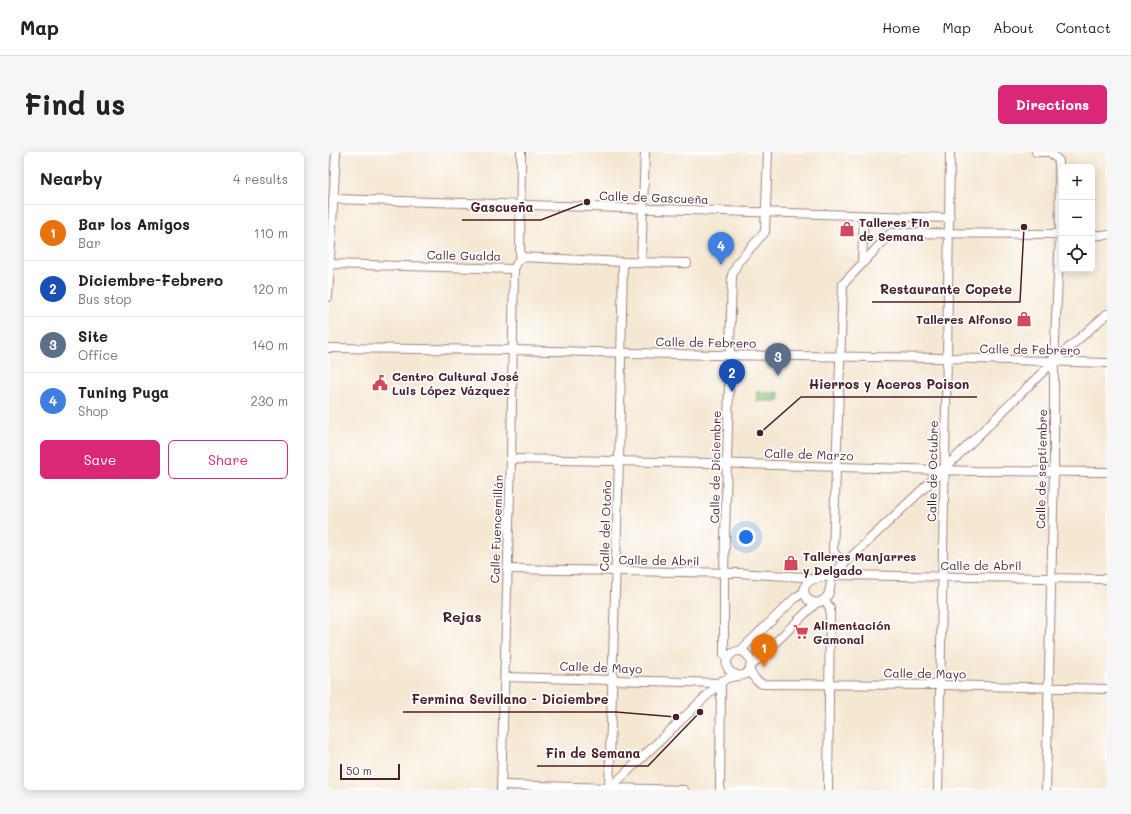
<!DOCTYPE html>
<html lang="en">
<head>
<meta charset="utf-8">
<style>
	:root { --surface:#fff; --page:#f6f6f6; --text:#222; --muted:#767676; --line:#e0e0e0; --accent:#db2777 }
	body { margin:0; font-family:Mali,sans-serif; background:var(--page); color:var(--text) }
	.controls { position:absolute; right:12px; top:12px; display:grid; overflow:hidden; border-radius:6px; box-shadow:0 2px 10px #0003 }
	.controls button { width:36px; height:36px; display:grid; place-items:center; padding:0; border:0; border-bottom:1px solid var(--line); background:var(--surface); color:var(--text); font:20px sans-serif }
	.scale { position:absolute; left:12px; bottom:10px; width:60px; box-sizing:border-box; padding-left:4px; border:2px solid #4a1f2b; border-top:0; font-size:11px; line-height:14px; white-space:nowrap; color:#4a1f2b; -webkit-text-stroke:3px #fff; paint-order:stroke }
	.you { position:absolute; left:418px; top:385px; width:14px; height:14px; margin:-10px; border:3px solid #fff; border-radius:50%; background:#1a73e8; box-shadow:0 0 0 6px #1a73e833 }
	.badge { display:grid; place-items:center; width:26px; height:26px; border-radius:50%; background:var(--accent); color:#fff; font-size:13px; font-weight:700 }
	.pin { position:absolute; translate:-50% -33px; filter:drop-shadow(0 1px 2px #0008) }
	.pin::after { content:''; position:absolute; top:21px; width:14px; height:12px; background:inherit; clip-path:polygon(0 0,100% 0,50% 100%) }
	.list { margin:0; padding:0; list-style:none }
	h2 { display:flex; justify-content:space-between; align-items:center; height:52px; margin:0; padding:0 16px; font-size:17px }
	h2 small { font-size:13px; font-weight:400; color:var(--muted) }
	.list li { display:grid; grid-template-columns:26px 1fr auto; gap:12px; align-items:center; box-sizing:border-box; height:56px; padding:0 16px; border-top:1px solid var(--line) }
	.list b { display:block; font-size:15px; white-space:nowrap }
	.list p { margin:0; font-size:13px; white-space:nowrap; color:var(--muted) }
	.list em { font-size:13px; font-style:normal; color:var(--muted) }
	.actions { display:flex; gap:8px; padding:12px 16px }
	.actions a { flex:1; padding:9px 0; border:1px solid var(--accent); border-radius:6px; text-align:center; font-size:14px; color:var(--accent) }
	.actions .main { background:var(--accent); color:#fff }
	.icon { flex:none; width:22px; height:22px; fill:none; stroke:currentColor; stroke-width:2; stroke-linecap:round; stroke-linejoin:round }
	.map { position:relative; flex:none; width:779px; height:638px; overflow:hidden; border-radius:6px }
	header { display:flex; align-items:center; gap:24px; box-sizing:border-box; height:56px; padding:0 20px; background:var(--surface); border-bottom:1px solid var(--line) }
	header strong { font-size:19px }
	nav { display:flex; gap:22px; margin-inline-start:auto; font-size:14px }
	.intro { display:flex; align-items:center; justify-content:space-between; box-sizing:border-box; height:96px; padding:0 24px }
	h1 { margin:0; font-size:28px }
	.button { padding:10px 18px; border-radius:6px; background:var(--accent); color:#fff; font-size:14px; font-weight:700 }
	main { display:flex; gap:24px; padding:0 24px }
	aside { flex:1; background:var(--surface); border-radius:6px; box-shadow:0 2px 10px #0003 }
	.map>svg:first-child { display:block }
	.green { fill:#87c981; stroke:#687456 }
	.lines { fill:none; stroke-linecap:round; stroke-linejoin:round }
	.street-casing { stroke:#a0847f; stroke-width:10 }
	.street { stroke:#fff; stroke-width:8 }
	.labels { text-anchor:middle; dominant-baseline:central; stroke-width:3.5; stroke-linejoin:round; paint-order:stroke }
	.street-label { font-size:12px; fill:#4a1f2b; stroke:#fff }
	.poi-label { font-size:12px; font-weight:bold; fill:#4a1f2b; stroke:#fff; text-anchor:start }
	.quarter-label { font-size:14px; font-weight:bold; fill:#4a1f2b; stroke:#fff }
	.leader { fill:none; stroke:#4a1f2b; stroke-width:1.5 }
	.callout-dot { fill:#4a1f2b; stroke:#fff; stroke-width:1.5 }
	.callout-label { font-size:13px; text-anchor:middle; font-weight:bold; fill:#4a1f2b; stroke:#fff; stroke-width:3.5; stroke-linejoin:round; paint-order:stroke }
</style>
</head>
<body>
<header>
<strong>Map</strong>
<nav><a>Home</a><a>Map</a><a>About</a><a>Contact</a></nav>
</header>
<div class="intro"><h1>Find us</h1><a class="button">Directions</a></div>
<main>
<aside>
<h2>Nearby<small>4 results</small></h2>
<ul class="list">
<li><span class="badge" style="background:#e8710a">1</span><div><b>Bar los Amigos</b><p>Bar</p></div><em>110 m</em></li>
<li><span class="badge" style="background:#1a4fb4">2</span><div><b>Diciembre-Febrero</b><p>Bus stop</p></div><em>120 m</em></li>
<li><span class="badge" style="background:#5c6f8a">3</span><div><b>Site</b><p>Office</p></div><em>140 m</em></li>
<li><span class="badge" style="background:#3f7fe0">4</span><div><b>Tuning Puga</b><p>Shop</p></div><em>230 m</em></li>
</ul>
<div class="actions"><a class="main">Save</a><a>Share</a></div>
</aside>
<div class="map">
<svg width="779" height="638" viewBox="0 0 779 638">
	<rect width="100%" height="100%" fill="#fff"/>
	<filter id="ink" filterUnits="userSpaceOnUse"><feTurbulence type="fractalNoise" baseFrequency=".025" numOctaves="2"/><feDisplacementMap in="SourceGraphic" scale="8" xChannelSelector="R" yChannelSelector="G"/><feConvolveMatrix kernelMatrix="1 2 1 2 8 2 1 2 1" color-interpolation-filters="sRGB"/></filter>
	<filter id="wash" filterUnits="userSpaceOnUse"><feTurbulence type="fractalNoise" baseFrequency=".012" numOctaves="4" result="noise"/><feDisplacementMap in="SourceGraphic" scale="16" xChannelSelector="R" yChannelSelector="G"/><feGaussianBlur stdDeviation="0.9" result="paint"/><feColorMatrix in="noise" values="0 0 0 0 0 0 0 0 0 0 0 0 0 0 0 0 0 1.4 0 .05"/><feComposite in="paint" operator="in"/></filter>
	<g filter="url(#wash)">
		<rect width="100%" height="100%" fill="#f5e8d3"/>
		<path class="green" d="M429 240H438L442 242 444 240 451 241V249H428Z"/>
	</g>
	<g filter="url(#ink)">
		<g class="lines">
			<defs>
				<g id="street">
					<path d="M708 0H722L731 9 732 82 726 209V319L718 638"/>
					<path d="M5 47 622 66"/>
					<path d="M764 83H779"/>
					<path d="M192 105 295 110 359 111"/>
					<path d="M313 111 317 0"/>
					<path d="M534 111 536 64"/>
					<path d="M2 112 186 117 192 105 193 0"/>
					<path d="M0 145 8 0"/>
					<path d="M0 196 184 198 386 203 619 206 779 211"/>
					<path d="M183 307 382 311 647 319 779 320"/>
					<path d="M516 412 505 399 515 132 563 81 734 82"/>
					<path d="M179 417 410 421 475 425 483 428"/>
					<path d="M504 423C502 435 503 449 488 451L480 448C474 440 475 433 483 428L504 423 521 407 616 317 726 209 779 162"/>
					<path d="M504 423 779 427"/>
					<path d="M497 448 502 456 500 638"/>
					<path d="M412 499 467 446 476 440"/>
					<path d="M399 508 396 502V421L404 123 410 110 437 80 440 0"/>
					<path d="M423 514 488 451"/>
					<path d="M421 519 428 528 434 532 613 533 779 537"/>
					<path d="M177 525 392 531"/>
					<path d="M174 633 356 638"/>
					<path d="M173 638 183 307 186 117"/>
					<path d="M280 638 392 531C396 528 399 526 403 525 407 524 412 524 416 523 423 520 425 510 420 504 408 488 385 515 409 523"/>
					<path d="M281 638 291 309 295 110"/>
					<path d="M392 638 393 529"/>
					<path d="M610 638 619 206 622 0"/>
				</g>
			</defs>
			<use href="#street" class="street-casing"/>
			<use href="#street" class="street"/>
		</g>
	</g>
	<defs>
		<symbol id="shop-bare" viewBox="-9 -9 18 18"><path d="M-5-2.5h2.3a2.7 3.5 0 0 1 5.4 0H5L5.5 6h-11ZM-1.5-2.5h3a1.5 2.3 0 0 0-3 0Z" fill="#d1495b" stroke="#fff" stroke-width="2.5" paint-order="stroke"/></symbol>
		<symbol id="civic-bare" viewBox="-9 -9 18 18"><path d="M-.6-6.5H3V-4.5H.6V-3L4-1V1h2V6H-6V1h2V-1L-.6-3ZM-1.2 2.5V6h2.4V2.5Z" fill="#d1495b" stroke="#fff" stroke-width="2.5" paint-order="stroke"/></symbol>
		<symbol id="supermarket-bare" viewBox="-9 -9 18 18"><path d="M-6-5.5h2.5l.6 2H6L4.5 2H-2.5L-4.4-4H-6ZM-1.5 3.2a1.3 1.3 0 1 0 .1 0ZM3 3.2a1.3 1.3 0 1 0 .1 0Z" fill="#d1495b" stroke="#fff" stroke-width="2.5" paint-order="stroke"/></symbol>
	</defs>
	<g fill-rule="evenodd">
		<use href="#shop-bare" x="508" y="66" width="22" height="22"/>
		<use href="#shop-bare" x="685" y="156" width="22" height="22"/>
		<use href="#civic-bare" x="41" y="220" width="22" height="22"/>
		<use href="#shop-bare" x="452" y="400" width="22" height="22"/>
		<use href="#supermarket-bare" x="462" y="469" width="22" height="22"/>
	</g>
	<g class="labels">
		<g class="street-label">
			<text transform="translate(326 45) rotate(2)">Calle de Gascueña</text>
			<text transform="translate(136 103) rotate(1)">Calle Gualda</text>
			<text transform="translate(378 190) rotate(1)">Calle de Febrero</text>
			<text transform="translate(702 197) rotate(1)">Calle de Febrero</text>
			<text transform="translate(481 302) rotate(2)">Calle de Marzo</text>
			<text transform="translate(387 315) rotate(-89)">Calle de Diciembre</text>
			<text transform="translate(713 317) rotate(-89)">Calle de septiembre</text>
			<text transform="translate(604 319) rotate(-89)">Calle de Octubre</text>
			<text transform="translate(277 374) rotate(-88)">Calle del Otoño</text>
			<text transform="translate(168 377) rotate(-88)">Calle Fuencemillán</text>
			<text transform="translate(331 408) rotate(1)">Calle de Abril</text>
			<text x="653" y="413">Calle de Abril</text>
			<text transform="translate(273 515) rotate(2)">Calle de Mayo</text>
			<text transform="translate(597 521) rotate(1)">Calle de Mayo</text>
		</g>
		<g class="poi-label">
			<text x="531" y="70">Talleres Fin<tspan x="531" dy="14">de Semana</tspan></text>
			<text x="684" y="167" text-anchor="end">Talleres Alfonso</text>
			<text x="64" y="224">Centro Cultural José<tspan x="64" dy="14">Luis López Vázquez</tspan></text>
			<text x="475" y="404">Talleres Manjarres<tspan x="475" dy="14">y Delgado</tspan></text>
			<text x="485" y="473">Alimentación<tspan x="485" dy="14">Gamonal</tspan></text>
		</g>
		<g class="quarter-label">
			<text x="134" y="464">Rejas</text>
		</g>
	</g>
	<path class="leader" d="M259 50L213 68H134M696 75L692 150H544M432 281L473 245H649M348 565L288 560H75M372 560L320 614H209"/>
	<g class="callout-dot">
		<circle cx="259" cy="50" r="4"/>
		<circle cx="696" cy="75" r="4"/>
		<circle cx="432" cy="281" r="4"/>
		<circle cx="348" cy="565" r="4"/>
		<circle cx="372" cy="560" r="4"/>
	</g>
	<g class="callout-label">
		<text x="174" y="60">Gascueña</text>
		<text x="618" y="142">Restaurante Copete</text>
		<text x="561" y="237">Hierros y Aceros Poison</text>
		<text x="182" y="552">Fermina Sevillano - Diciembre</text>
		<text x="265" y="606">Fin de Semana</text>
	</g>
</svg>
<div class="controls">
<button>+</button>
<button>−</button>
<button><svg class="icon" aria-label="locate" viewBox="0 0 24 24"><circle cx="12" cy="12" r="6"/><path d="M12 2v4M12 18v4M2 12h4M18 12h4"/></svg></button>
</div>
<div class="scale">50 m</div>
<div class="you"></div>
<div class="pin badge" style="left:436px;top:515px;background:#e8710a">1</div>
<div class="pin badge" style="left:404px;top:240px;background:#1a4fb4">2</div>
<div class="pin badge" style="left:450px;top:224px;background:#5c6f8a">3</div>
<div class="pin badge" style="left:393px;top:113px;background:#3f7fe0">4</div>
</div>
</main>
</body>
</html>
